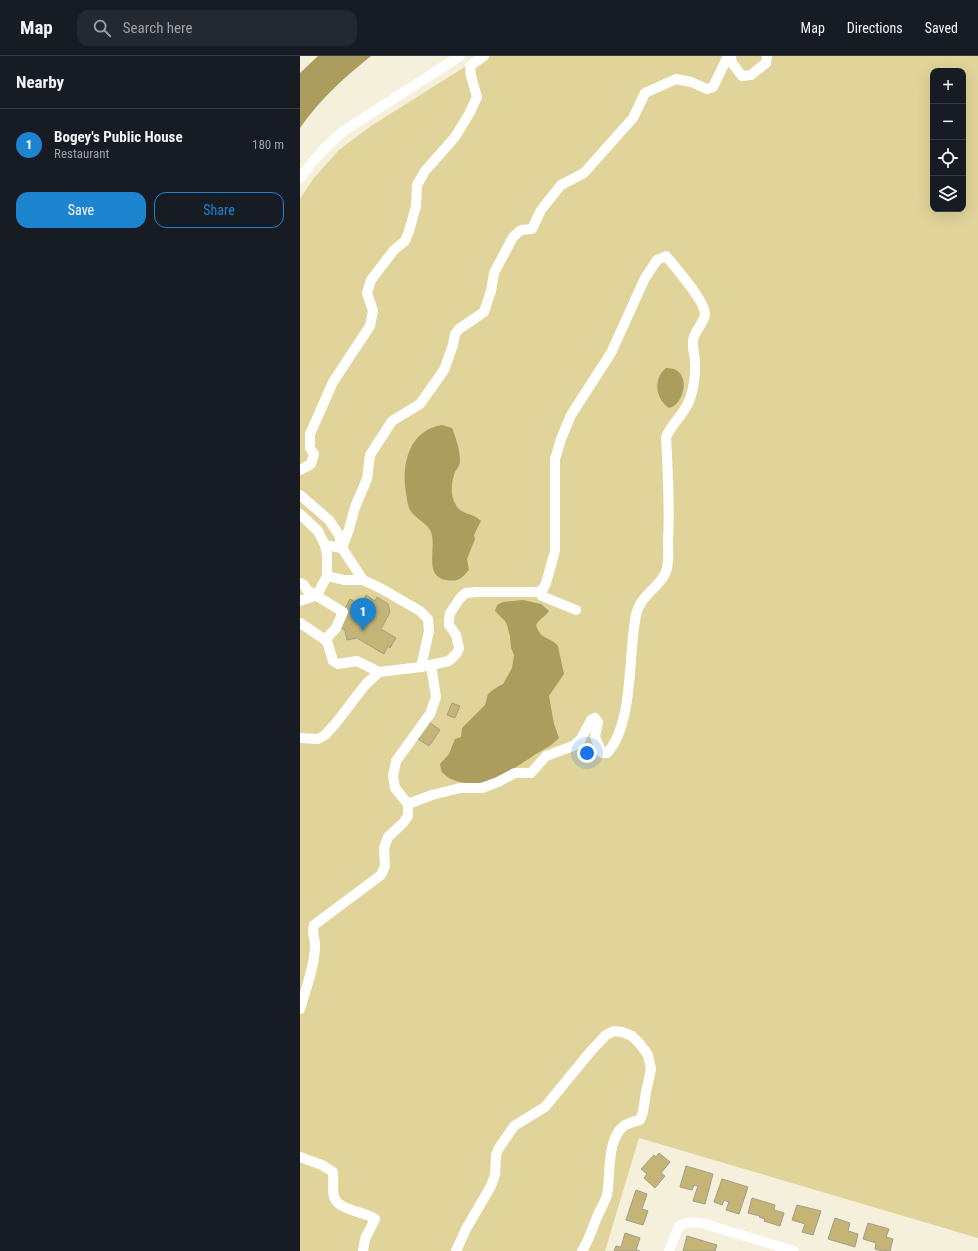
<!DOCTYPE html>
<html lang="en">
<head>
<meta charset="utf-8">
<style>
	:root { --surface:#171b24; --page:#242831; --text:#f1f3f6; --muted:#9ea1a6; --line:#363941; --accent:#1d84cf }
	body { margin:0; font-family:"Roboto Condensed",sans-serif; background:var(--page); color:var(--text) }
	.controls { position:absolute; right:12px; top:12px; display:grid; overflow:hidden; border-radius:8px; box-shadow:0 4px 16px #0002 }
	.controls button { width:36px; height:36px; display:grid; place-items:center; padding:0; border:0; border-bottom:1px solid var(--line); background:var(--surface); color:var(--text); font:20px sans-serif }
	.you { position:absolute; left:287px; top:697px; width:14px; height:14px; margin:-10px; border:3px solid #fff; border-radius:50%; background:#1a73e8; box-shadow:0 0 0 6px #1a73e833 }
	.badge { display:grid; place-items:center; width:26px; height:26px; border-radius:50%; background:var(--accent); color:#fff; font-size:13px; font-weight:700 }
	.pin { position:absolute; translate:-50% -33px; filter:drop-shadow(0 1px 2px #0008) }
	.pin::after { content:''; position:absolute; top:21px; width:14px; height:12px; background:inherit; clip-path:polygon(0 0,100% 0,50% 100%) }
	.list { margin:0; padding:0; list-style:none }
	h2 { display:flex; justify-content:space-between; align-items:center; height:52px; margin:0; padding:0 16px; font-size:17px }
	h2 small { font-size:13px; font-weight:400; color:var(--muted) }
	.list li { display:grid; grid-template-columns:26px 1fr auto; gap:12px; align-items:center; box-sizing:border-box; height:72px; padding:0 16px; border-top:1px solid var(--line) }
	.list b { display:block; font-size:15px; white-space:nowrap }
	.list p { margin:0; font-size:13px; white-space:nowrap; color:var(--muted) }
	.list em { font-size:13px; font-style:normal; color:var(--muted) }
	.actions { display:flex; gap:8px; padding:12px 16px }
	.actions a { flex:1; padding:9px 0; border:1px solid var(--accent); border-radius:12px; text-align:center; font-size:14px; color:var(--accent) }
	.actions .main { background:var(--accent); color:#fff }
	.icon { flex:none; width:22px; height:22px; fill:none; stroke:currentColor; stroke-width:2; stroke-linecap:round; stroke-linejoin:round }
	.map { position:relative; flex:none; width:678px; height:1195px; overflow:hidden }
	header { display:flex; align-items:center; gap:24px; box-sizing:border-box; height:56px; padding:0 20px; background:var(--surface); border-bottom:1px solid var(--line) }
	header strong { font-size:19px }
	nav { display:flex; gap:22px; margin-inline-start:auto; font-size:14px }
	.search { width:280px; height:36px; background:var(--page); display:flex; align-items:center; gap:10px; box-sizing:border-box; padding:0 14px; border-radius:12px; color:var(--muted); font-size:15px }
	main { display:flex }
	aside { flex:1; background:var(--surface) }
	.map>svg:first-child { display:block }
	.green { fill:#e1d49a; fill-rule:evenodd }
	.water { fill:#ab9d5e }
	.building { fill:#c4b576; stroke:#a19d89 }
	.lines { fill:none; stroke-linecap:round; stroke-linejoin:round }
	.minor { stroke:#fff; stroke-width:10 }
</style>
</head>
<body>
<header>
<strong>Map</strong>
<div class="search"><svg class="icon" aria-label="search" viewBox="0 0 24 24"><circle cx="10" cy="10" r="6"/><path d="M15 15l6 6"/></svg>Search here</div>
<nav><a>Map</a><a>Directions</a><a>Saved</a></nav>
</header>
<main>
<aside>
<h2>Nearby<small></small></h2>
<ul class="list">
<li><span class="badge">1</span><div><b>Bogey's Public House</b><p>Restaurant</p></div><em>180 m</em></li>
</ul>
<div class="actions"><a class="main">Save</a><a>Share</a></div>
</aside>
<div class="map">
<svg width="678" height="1195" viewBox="0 0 678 1195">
	<rect width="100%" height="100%" fill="#f5f0db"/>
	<path class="green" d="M182 0H678V1182L339 1082 305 1195H0V143L13 123 39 94 71 70ZM633 15H663V153H633Z"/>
	<g class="water">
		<path d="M18 0H71C45 21 20 43 0 72V17Z"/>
		<path d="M366 312C393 311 385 349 369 352 355 343 353 322 366 312Z"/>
		<path d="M142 369 152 372C156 382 160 394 160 405 160 409 157 413 155 416 151 427 150 439 156 449 161 459 174 457 181 465L174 479 175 483 167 503 169 514C161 523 158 526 146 524 123 520 137 491 131 476 127 466 114 463 109 452 107 447 107 441 106 437 101 409 109 374 142 369Z"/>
		<path d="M223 544 241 548 249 555C245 561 239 563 236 569 241 585 250 580 258 590L264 618 249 640 254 668 259 682C252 690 242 694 233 700 218 710 202 721 184 726 173 729 153 727 145 719 141 716 141 713 140 708L149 698 155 683 161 681 162 672 185 649 188 638 194 633 203 628 212 612 214 599 211 592 210 580 207 569 205 565 195 555 197 549 203 546Z"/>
	</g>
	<g class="building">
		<path d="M66 539 75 545 77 541 88 548 90 556 81 573 96 582 90 592 88 590 84 598 57 582 47 584 45 574 39 571 44 554 50 543 61 549Z"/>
		<path d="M152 647 160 650 155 662 147 659Z"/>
		<path d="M129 666 140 674 129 690 118 683Z"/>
		<path d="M359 1097 370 1106 361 1117 365 1120 355 1132 344 1122 347 1118 341 1113 354 1099 356 1101Z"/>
		<path d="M386 1110 413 1118 405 1148 393 1145 398 1130 394 1129 392 1134 380 1131Z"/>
		<path d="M422 1123 448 1131 439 1158 426 1154 429 1146 424 1144 422 1149 414 1146Z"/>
		<path d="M336 1134 347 1138 342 1153 348 1155 343 1169 326 1164Z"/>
		<path d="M452 1142 475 1149 474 1154 484 1157 480 1170 464 1165 465 1163 459 1161 460 1160 448 1157Z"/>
		<path d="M497 1149 521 1155 513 1179 502 1176 505 1168 492 1164Z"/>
		<path d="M535 1162 550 1167 548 1175 558 1178 555 1191 528 1183Z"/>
		<path d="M568 1167 589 1173 586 1181 593 1183 590 1195H582L575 1193 576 1187 563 1183Z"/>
		<path d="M325 1177 340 1182 336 1194 340 1195H314L316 1190 321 1191Z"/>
		<path d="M387 1180 417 1189 415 1195H383Z"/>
	</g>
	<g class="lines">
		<g class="minor">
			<path d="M431 0 432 7 442 20 451 19 466 7 467 0"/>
			<path d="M0 122C13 104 27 88 45 74L160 0"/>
			<path d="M0 414 11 408 14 398 10 392V378L33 326 70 270 73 255 67 237 71 224 94 194 105 185 109 175 116 150 117 129 125 115 155 81 169 58 177 41 171 20 170 10 184 0"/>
			<path d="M0 439 29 464 39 479 42 492 63 524"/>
			<path d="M0 458 18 475 25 489 27 499V520L17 539 0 545"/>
			<path d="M25 489 42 492 49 473 55 451 67 423 70 399 92 365 120 348 144 314 153 289 155 278 159 273 184 256 191 235 194 217 213 181 221 174 232 173 241 154 261 129 284 117 333 62 345 37 376 23 391 26 407 33 413 31 428 0"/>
			<path d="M27 520 44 524H63L82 533 120 555 128 563 129 575 121 611"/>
			<path d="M0 527 4 529 7 534 43 556 36 572 25 584"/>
			<path d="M239 536 242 540 276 554"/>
			<path d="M0 567 27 585 33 605 38 608 57 605 79 616"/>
			<path d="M0 682 18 683 25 679 36 667 65 629 79 616 121 611 149 605 157 597 159 592 156 579 149 569V564L150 557 161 541 166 537 177 536H239L243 533 246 527 255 495V403L261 383 271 359 311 297 345 222 357 204 366 200C375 211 405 245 405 258 404 268 393 276 393 285 392 293 395 299 395 306 396 319 393 340 386 351 380 362 372 368 366 381 368 416 370 451 368 485 368 494 369 503 367 512 364 529 340 538 336 559 328 598 334 668 307 697H302L295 681 298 666 295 662 291 664 281 683 273 690 246 700 231 717H215L198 726 182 732H160L132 739 108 748"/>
			<path d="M0 953C6 933 14 912 15 891 16 883 11 878 14 869L81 819 85 810 84 792 88 781 103 767 108 760V748L95 732 93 720 96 705 130 658 136 641 131 609"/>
			<path d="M0 1101 22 1109 33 1116C34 1124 32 1134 34 1141 39 1155 64 1155 75 1163L65 1183 63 1195"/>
			<path d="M156 1195 166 1173 191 1130 195 1119 196 1099 199 1092 214 1070 245 1051 290 996 306 979 314 975 322 976 332 980 340 988 348 999 351 1013 346 1036 343 1056 340 1064C335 1065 329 1067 325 1069 306 1082 311 1119 307 1139 305 1146 300 1154 297 1161 292 1173 289 1184 282 1195"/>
			<path d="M369 1195 379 1170C388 1165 396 1166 405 1168L494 1195"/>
		</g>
	</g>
</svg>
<div class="controls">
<button>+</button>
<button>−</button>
<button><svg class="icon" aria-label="locate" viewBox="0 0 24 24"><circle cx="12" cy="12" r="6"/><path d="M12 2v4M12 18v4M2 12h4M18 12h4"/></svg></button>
<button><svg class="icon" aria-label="layers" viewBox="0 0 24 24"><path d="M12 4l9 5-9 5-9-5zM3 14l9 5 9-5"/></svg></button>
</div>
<div class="you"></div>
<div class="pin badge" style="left:63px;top:575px">1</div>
</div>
</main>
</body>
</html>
